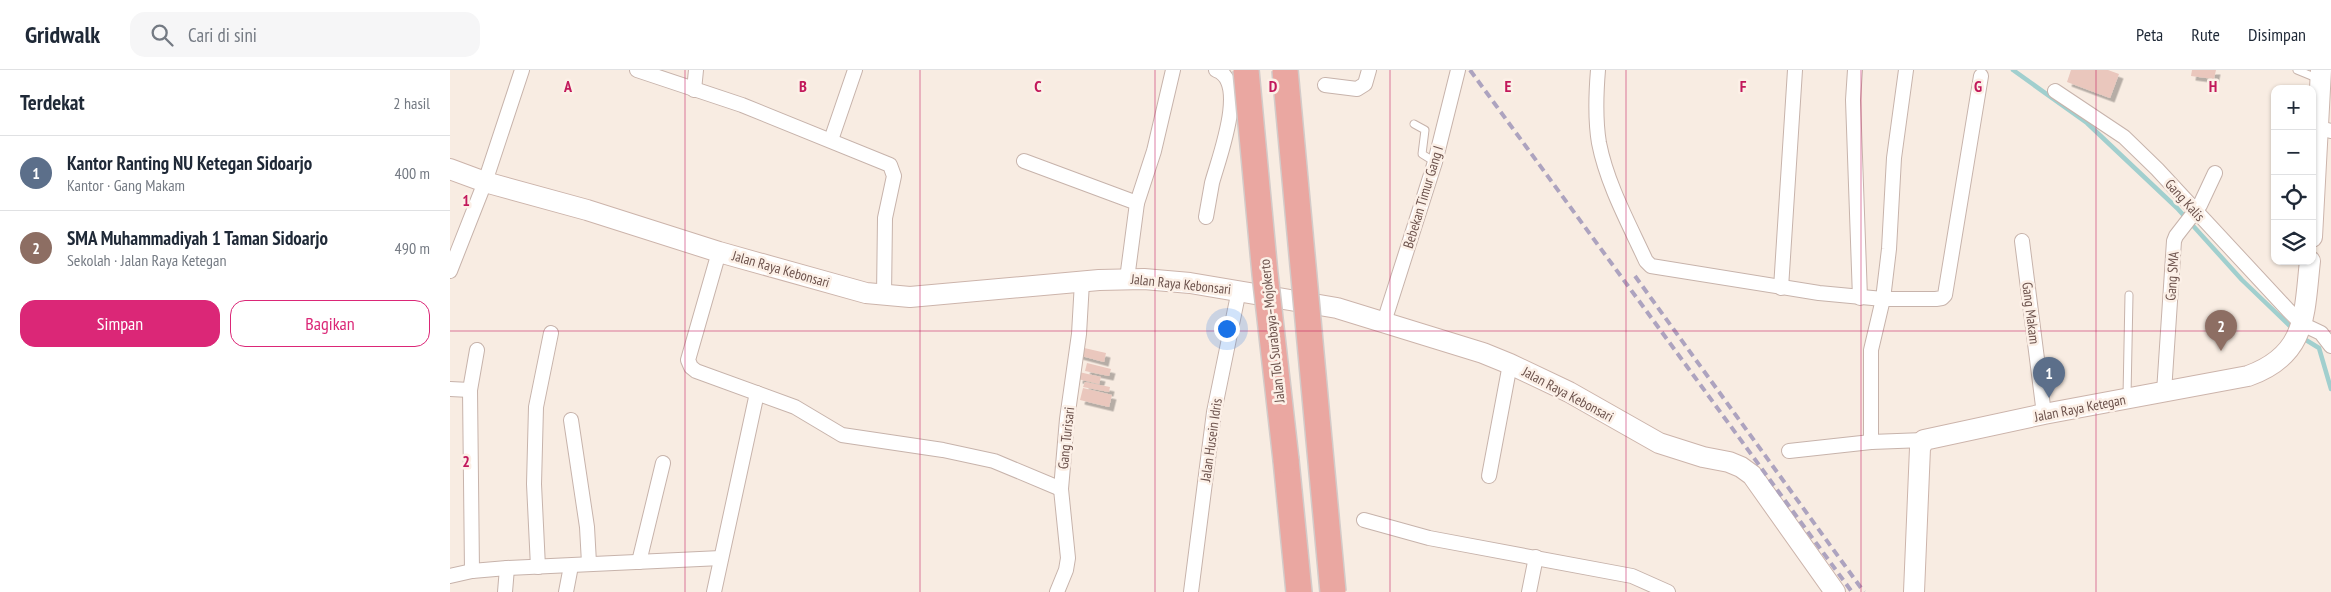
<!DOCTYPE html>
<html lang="id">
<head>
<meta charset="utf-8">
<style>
	:root { --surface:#fff; --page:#f6f6f7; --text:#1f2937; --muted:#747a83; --line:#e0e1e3; --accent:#db2777 }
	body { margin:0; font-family:"PT Sans Narrow",sans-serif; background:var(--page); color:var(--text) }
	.controls { position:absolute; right:15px; top:15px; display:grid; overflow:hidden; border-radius:10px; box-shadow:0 1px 4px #0004 }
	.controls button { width:45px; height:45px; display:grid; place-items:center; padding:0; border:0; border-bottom:1px solid var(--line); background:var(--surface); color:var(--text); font:25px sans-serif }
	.you { position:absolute; left:776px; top:258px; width:18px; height:18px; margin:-12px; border:4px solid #fff; border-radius:50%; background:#1a73e8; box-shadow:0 0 0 8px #1a73e833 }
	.badge { display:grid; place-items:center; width:32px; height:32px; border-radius:50%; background:var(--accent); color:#fff; font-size:16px; font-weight:700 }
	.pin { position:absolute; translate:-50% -41px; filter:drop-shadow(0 1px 2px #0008) }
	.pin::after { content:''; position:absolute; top:26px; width:18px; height:15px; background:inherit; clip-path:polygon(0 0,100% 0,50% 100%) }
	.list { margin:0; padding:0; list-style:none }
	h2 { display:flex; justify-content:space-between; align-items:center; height:65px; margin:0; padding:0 20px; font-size:21px }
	h2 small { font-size:16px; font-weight:400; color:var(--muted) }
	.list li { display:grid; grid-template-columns:32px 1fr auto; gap:15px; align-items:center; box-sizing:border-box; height:75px; padding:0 20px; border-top:1px solid var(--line) }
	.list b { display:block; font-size:19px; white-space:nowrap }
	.list p { margin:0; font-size:16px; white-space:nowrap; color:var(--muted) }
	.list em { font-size:16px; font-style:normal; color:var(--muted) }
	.actions { display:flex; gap:10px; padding:15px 20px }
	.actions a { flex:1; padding:11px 0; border:1px solid var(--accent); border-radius:15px; text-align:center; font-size:18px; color:var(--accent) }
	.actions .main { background:var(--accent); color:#fff }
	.icon { flex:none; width:28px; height:28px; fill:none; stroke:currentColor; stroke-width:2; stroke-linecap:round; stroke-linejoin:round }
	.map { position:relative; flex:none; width:1881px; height:522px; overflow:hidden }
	header { display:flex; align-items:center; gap:30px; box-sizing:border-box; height:70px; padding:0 25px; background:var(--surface); border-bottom:1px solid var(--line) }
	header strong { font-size:24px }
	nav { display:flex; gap:28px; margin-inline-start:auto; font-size:18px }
	.search { width:350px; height:45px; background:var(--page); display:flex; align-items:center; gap:12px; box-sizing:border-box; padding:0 18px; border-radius:15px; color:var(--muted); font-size:19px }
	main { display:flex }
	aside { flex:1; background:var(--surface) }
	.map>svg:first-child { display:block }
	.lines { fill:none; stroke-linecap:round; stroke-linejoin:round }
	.stream { stroke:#a1cfce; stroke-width:4.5 }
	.building { fill:#eac7bd; filter:url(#shadow) }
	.service-casing { stroke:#c7b3ab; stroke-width:9 }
	.minor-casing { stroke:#c7b3ab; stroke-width:16 }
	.secondary-casing { stroke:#ccb4ab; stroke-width:22 }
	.motorway-casing { stroke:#d3cbc9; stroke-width:28 }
	.service { stroke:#fff; stroke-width:7 }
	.minor { stroke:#fff; stroke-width:14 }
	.secondary { stroke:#fff; stroke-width:20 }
	.motorway { stroke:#eaa7a1; stroke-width:25 }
	.rail { stroke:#ada3bf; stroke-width:4; stroke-dasharray:8 5; stroke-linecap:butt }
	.motorway-bridge-casing { stroke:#d3cbc9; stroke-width:28; stroke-linecap:butt }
	.motorway-bridge { stroke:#eaa7a1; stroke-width:25 }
	.grid { fill:none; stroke:#c2185b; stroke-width:1; stroke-opacity:0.55 }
	.labels { text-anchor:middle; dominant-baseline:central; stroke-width:5; stroke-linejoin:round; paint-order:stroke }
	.street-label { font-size:14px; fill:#6c524c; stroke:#fcf0e7 }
	.grid-label { font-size:16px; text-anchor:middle; font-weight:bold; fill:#c2185b; stroke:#fcf0e7; stroke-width:5; stroke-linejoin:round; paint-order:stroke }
</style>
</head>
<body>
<header>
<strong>Gridwalk</strong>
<div class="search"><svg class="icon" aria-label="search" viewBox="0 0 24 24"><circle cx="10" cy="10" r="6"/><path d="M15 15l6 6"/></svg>Cari di sini</div>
<nav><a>Peta</a><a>Rute</a><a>Disimpan</a></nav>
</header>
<main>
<aside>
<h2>Terdekat<small>2 hasil</small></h2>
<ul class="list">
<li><span class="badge" style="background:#5c6f8a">1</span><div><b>Kantor Ranting NU Ketegan Sidoarjo</b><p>Kantor · Gang Makam</p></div><em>400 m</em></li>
<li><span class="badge" style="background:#8d6e63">2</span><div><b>SMA Muhammadiyah 1 Taman Sidoarjo</b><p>Sekolah · Jalan Raya Ketegan</p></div><em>490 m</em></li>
</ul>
<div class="actions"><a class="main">Simpan</a><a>Bagikan</a></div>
</aside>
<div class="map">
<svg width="1881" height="522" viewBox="0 0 1881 522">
	<defs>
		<filter id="shadow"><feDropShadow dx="4.5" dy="4.5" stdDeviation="0" flood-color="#0004"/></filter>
	</defs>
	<rect width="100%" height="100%" fill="#f8ece2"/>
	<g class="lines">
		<g class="stream">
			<path d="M1563 0 1637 53 1727 138 1792 210 1844 260"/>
			<path d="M1851 267 1869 278 1881 319"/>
		</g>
	</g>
	<g class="building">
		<path d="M1621 0H1658L1669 4 1660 28 1617 12Z"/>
		<path d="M1742 0H1766L1764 9 1741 6Z"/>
		<path d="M630 277 656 283 654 292 628 285Z"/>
		<path d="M637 293 661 299 659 306 635 301Z"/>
		<path d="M629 302 651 307 649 314 628 309Z"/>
		<path d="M635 312 660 317 659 322 633 317Z"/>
		<path d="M633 318 662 325 659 337 630 330Z"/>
	</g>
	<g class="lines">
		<defs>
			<g id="service">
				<path d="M1847 0 1869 9"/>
				<path d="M964 54 975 60 972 84 985 92"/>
				<path d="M1677 326 1679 225"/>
			</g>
			<g id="minor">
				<path d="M187 0 292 35 440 95 444 106 435 148 434 226"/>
				<path d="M1148 0C1146 24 1145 49 1149 73 1157 114 1179 154 1196 191L1201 196 1369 223 1433 229H1486L1492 228 1495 225 1531 6"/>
				<path d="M1405 0 1403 30 1410 228"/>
				<path d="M875 15 907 19 915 14 919 0"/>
				<path d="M244 20 246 0"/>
				<path d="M1605 21 1674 67 1707 99 1838 240 1852 254 1871 263 1881 276"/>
				<path d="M1869 58 1881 61"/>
				<path d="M381 70 405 0"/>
				<path d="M574 91 687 133"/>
				<path d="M756 147C758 136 760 124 762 113 768 90 799 11 766 0"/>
				<path d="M1572 171 1594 344"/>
				<path d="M269 182 238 290 241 297 246 301 345 337 392 365 493 380 544 391 611 419"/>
				<path d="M0 201 35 112 72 0"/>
				<path d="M677 209 687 133 704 81 723 0"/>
				<path d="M1331 218 1345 0"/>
				<path d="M934 252 985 92 1008 0"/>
				<path d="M0 319 20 320"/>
				<path d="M1714 322 1724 171 1726 166 1750 135 1765 103"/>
				<path d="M121 350 137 457 139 493"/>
				<path d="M1421 372V280L1433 229 1439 179 1444 88 1456 0"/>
				<path d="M1339 381 1421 372 1474 370"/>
				<path d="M1039 406 1060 294"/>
				<path d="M914 450 979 468 1182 506 1218 522"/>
				<path d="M189 492 213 393"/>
				<path d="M88 497 84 414 86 337 101 263"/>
				<path d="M22 501 20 320 27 280"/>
				<path d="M0 506 22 501 57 498 271 488"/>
				<path d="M55 522 57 498"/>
				<path d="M116 522 121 496"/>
				<path d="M264 522 307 323"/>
				<path d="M607 522 616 500 618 488 611 419 617 349 629 264 632 212"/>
				<path d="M741 522 764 342 789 220"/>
				<path d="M1079 522 1086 487"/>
			</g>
			<g id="secondary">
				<path d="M0 99 35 112 137 140 269 182 416 223 460 227 649 210 694 209 740 213 887 238 1033 283 1060 294 1119 322 1209 373 1253 387 1279 392 1291 397 1302 405 1385 522"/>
				<path d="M1862 167 1871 0"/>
				<path d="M1464 522 1470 378 1474 370 1594 344 1798 306C1857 285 1854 245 1860 191"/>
			</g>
			<path id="motorway" d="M836 390 849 522"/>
		</defs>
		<use href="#service" class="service-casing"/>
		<use href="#minor" class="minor-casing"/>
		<use href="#secondary" class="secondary-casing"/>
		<use href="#motorway" class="motorway-casing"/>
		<use href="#service" class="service"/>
		<use href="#minor" class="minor"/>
		<use href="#secondary" class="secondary"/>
		<use href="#motorway" class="motorway"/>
		<g class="rail">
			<path d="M1020 0 1402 522"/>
			<path d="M1185 206 1414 522"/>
		</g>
		<defs>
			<g id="motorway-bridge">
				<path d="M796 0 815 204 836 390"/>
				<path d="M835 0 883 522"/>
			</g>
		</defs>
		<use href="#motorway-bridge" class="motorway-bridge-casing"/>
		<use href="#motorway-bridge" class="motorway-bridge"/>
	</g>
	<path class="grid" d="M235 0V522M470 0V522M705 0V522M940 0V522M1176 0V522M1411 0V522M1646 0V522M0 261H1881"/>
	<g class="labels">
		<g class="street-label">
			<text transform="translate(973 127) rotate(-73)">Bebekan Timur Gang I</text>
			<text transform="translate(1735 130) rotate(48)">Gang Kalis</text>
			<text transform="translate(331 199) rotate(16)">Jalan Raya Kebonsari</text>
			<text transform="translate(1722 206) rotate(-86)">Gang SMA</text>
			<text transform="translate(731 214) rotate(6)">Jalan Raya Kebonsari</text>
			<text transform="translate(1581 243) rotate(83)">Gang Makam</text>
			<text transform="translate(822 261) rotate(-96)">Jalan Tol Surabaya–Mojokerto</text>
			<text transform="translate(1118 324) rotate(28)">Jalan Raya Kebonsari</text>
			<text transform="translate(1630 338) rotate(-11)">Jalan Raya Ketegan</text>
			<text transform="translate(616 368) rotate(-84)">Gang Turisari</text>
			<text transform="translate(761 370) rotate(-82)">Jalan Husein Idris</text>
		</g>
	</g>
	<g class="grid-label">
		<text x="118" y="22">A</text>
		<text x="353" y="22">B</text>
		<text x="588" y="22">C</text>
		<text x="823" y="22">D</text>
		<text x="1058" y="22">E</text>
		<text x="1293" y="22">F</text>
		<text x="1528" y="22">G</text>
		<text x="1763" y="22">H</text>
		<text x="16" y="136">1</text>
		<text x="16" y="397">2</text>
	</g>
</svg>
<div class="controls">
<button>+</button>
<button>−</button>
<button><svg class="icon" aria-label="locate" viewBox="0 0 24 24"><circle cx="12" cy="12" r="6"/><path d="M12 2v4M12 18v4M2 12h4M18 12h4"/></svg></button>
<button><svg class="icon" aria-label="layers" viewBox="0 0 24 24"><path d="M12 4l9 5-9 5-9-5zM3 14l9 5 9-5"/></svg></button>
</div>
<div class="you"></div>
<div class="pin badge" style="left:1599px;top:328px;background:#5c6f8a">1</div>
<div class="pin badge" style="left:1771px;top:281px;background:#8d6e63">2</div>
</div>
</main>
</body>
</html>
